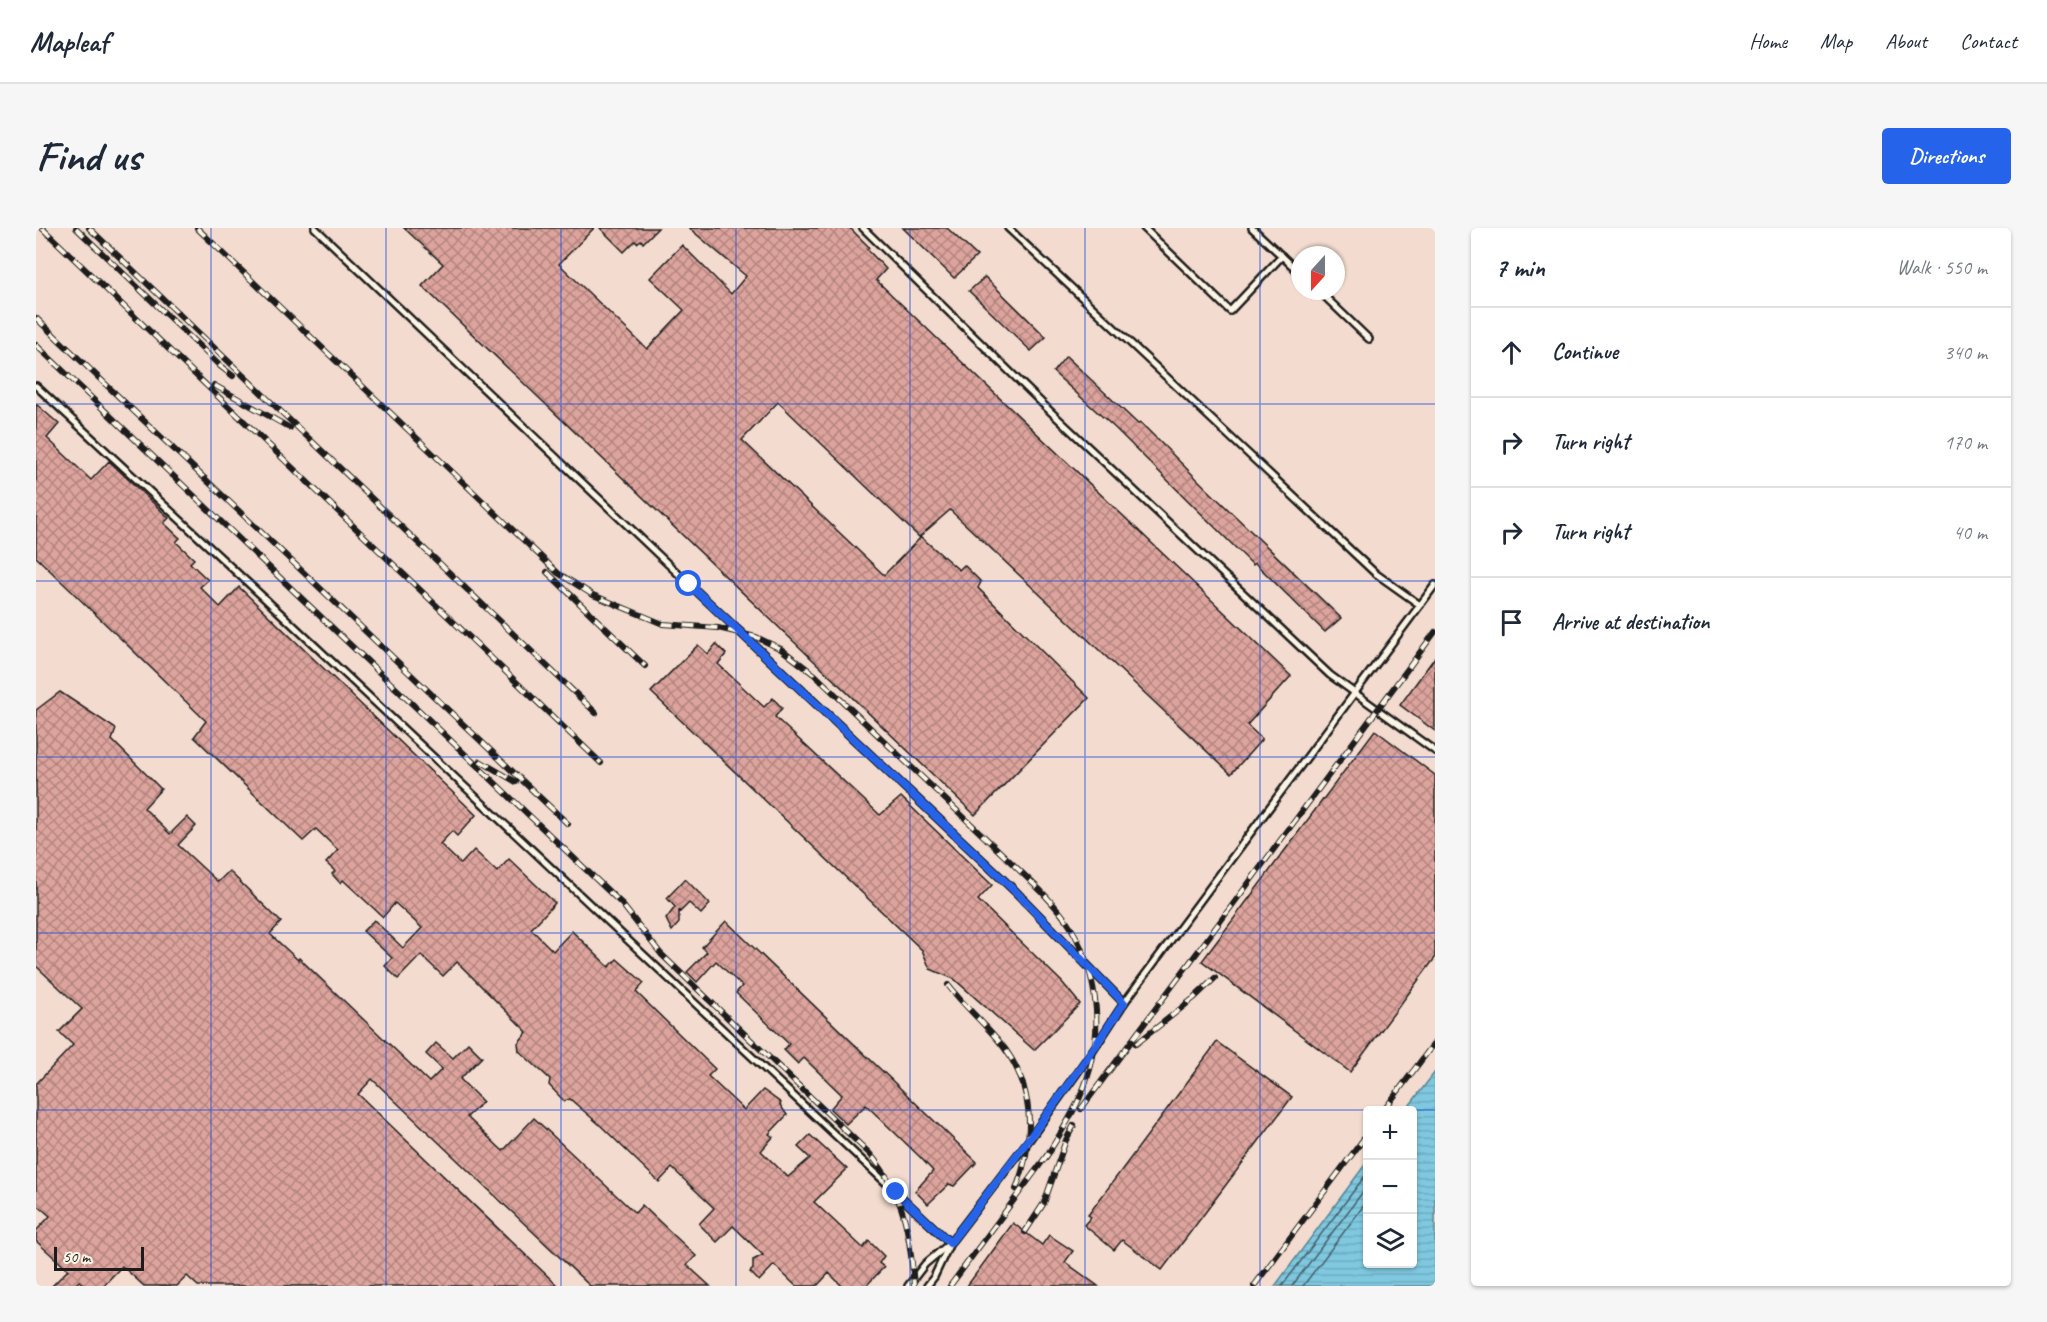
<!DOCTYPE html>
<html lang="en">
<head>
<meta charset="utf-8">
<style>
	:root { --surface:#fff; --page:#f6f6f7; --text:#1f2937; --muted:#747a83; --line:#e0e1e3; --accent:#2563eb }
	body { margin:0; font-family:Caveat,sans-serif; background:var(--page); color:var(--text) }
	.controls { position:absolute; right:18px; bottom:18px; display:grid; overflow:hidden; border-radius:6px; box-shadow:0 2px 4px #0004 }
	.controls button { width:54px; height:54px; display:grid; place-items:center; padding:0; border:0; border-bottom:2px solid var(--line); background:var(--surface); color:var(--text); font:30px sans-serif }
	.compass { position:absolute; left:1255px; top:18px; width:54px; height:54px; border-radius:50%; background:var(--surface); box-shadow:0 2px 4px #0004; rotate:201deg }
	.scale { position:absolute; left:18px; bottom:15px; width:90px; box-sizing:border-box; padding-left:6px; border:3px solid #1c1c1c; border-top:0; font-size:16px; line-height:21px; white-space:nowrap; color:#1c1c1c; -webkit-text-stroke:4px #fcf5e5; paint-order:stroke }
	.stop { position:absolute; width:18px; height:18px; margin:-14px; border:4px solid #2563eb; border-radius:50%; background:#fff }
	.stop.end { background:#2563eb; border-color:#fff; box-shadow:0 2px 6px #0008 }
	.list { margin:0; padding:0; list-style:none }
	h2 { display:flex; justify-content:space-between; align-items:center; height:78px; margin:0; padding:0 24px; font-size:26px }
	h2 small { font-size:20px; font-weight:400; color:var(--muted) }
	.list li { display:grid; grid-template-columns:39px 1fr auto; gap:18px; align-items:center; box-sizing:border-box; height:90px; padding:0 24px; border-top:2px solid var(--line) }
	.list b { display:block; font-size:22px; white-space:nowrap }
	.list em { font-size:20px; font-style:normal; color:var(--muted) }
	.icon { flex:none; width:33px; height:33px; fill:none; stroke:currentColor; stroke-width:2; stroke-linecap:round; stroke-linejoin:round }
	.map { position:relative; flex:none; width:1399px; height:1058px; overflow:hidden; border-radius:6px }
	header { display:flex; align-items:center; gap:36px; box-sizing:border-box; height:84px; padding:0 30px; background:var(--surface); border-bottom:2px solid var(--line) }
	header strong { font-size:28px }
	nav { display:flex; gap:33px; margin-inline-start:auto; font-size:21px }
	.intro { display:flex; align-items:center; justify-content:space-between; box-sizing:border-box; height:144px; padding:0 36px }
	h1 { margin:0; font-size:42px }
	.button { padding:15px 27px; border-radius:6px; background:var(--accent); color:#fff; font-size:21px; font-weight:700 }
	main { display:flex; gap:36px; padding:0 36px }
	aside { flex:1; background:var(--surface); border-radius:6px; box-shadow:0 2px 4px #0004 }
	.map>svg:first-child { display:block }
	.water { fill:url(#water-rules); stroke:#578392; stroke-width:1.5 }
	.lines { fill:none; stroke-linecap:round; stroke-linejoin:round }
	.shore { stroke:#44616a; stroke-width:1.5 }
	.building { fill:url(#building-cross-hatch); stroke:#1c1c1c; stroke-width:1.5 }
	.service-casing { stroke:#1c1c1c; stroke-width:10 }
	.service { stroke:#fcf5e5; stroke-width:5 }
	.rail-casing { stroke:#1c1c1c; stroke-width:6 }
	.rail { stroke:#fcf5e5; stroke-width:4; stroke-dasharray:11; stroke-linecap:butt }
	.route { stroke:#2563eb; stroke-width:8 }
	.grid { fill:none; stroke:#1d4ed8; stroke-width:1.5; stroke-opacity:0.55 }
</style>
</head>
<body>
<header>
<strong>Mapleaf</strong>
<nav><a>Home</a><a>Map</a><a>About</a><a>Contact</a></nav>
</header>
<div class="intro"><h1>Find us</h1><a class="button">Directions</a></div>
<main>
<div class="map">
<svg width="1399" height="1058" viewBox="0 0 1399 1058">
	<defs>
		<pattern id="water-rules" width="6" height="5" patternUnits="userSpaceOnUse" patternTransform="scale(1.5)"><rect width="6" height="5" fill="#7fc8e0"/><path d="M0 2.5h6" fill="none" stroke="#6dabc0"/></pattern>
		<pattern id="building-cross-hatch" width="8" height="8" patternUnits="userSpaceOnUse" patternTransform="scale(1.5)"><rect width="8" height="8" fill="#dda39d"/><path d="M0 0l8 8M0 8l8-8" fill="none" stroke="#b2847f"/></pattern>
	</defs>
	<rect width="100%" height="100%" fill="#f3dccf"/>
	<filter id="ink" filterUnits="userSpaceOnUse"><feTurbulence type="fractalNoise" baseFrequency=".0167" numOctaves="2"/><feDisplacementMap in="SourceGraphic" scale="12" xChannelSelector="R" yChannelSelector="G"/><feConvolveMatrix kernelMatrix="1 2 1 2 8 2 1 2 1" color-interpolation-filters="sRGB"/></filter>
	<g filter="url(#ink)">
		<path class="water" d="M1399 844V1058H1239L1331 934 1332 1036H1376V882H1370Z"/>
		<g class="lines">
			<g class="shore">
				<path d="M1246 1058 1332 944"/>
				<path d="M1256 1058 1332 957"/>
				<path d="M1267 1058 1332 972"/>
			</g>
		</g>
		<g class="building">
			<path d="M368 0H558L523 36 611 121 648 82 614 50 646 17 695 66 710 48 653 0H814L833 19 831 21 850 41 840 52 1255 448 1211 497 1226 511 1195 546 914 282 883 309 742 174 706 212 848 347 885 309 923 342 928 337 945 354 942 360 1053 470 939 587 386 58 407 36Z"/>
			<path d="M564 0H622L607 15 605 12 601 15 599 13 588 24Z"/>
			<path d="M867 0H911L941 28 918 50Z"/>
			<path d="M949 49 1010 109 995 123 933 63Z"/>
			<path d="M1030 128 1102 196 1104 194 1171 261 1305 390 1289 404 1219 335 1217 337 1079 200 1017 144Z"/>
			<path d="M0 176 23 196 11 210 55 252 73 233 133 290 128 295 144 310 140 314 158 331 154 335 172 352 164 359 184 379 203 359 436 583 440 587 421 608 416 603 404 616 425 636 438 622 461 644 473 631 519 675 495 701 517 723 536 703 573 739 581 731 608 755 600 764 679 841 672 848 708 882 727 862 745 875 744 877 751 887 733 906 737 909 725 923 752 949 774 930 762 919 774 907 811 941 778 974 827 1020 833 1013 848 1028 843 1035 848 1039 830 1058H806L793 1045 781 1058H760L738 1037 723 1053 714 1044 717 1041V1032L727 1027 697 998 681 1014 663 996 678 980 636 940 623 954 564 897 534 871 528 873 513 857 514 851 483 823 482 815 491 804 421 734 407 748 385 727 362 751 349 738 356 730 327 703 338 692 367 720 386 700 359 675 347 689 307 652 304 655 296 646 299 643 290 635 302 622 280 601 267 613 158 509 170 493 0 329Z"/>
			<path d="M680 416 690 426 682 436 728 479 737 470 746 480 739 489 844 587 865 569 956 657 942 672 1026 754 1044 776 998 822 918 751 894 741 886 722 615 464 662 417 672 426Z"/>
			<path d="M1399 429V503L1364 477Z"/>
			<path d="M24 464 80 501 76 512 125 561 108 580 134 606 151 589 160 598 142 617 182 654 193 643 245 694 234 706 262 732 263 730 393 854 406 841 390 826 400 815 417 830 432 815 446 829 424 851 447 874 431 889 467 923 498 890 599 985 606 977 660 1028 651 1037 674 1058H554L336 851 322 866 522 1058H162L151 1048 141 1058H108L86 1038 67 1058H49L43 1053 38 1058H16L32 1042 0 1013V1003L14 988 0 976V856L37 817 23 804 46 781 0 738V482Z"/>
			<path d="M1339 502 1399 547V730L1314 844 1166 733Z"/>
			<path d="M649 651 674 676 665 686 653 675 644 684 643 682V695L636 703 630 691 639 679 631 670Z"/>
			<path d="M690 693 941 934 918 958 913 956 892 976 879 963 897 943 884 929 830 877 810 896 794 881 806 867 768 830 762 836 748 822 753 816 700 765 706 758 680 733 661 754 651 744 671 724 666 719Z"/>
			<path d="M1181 814 1256 869 1126 1042 1086 1012 1078 1022 1048 997 1055 989 1052 987Z"/>
			<path d="M977 995 1006 1017 1013 1007 1037 1023 1029 1034 1062 1058H931Z"/>
		</g>
		<g class="lines">
			<defs>
				<g id="service">
					<path d="M279 0 653 356 980 664 1088 775"/>
					<path d="M827 0 1015 184 1294 447 1399 523"/>
					<path d="M972 0 1339 345 1384 377"/>
					<path d="M1108 0 1194 83 1246 28"/>
					<path d="M1216 0 1264 45"/>
					<path d="M1283 63 1333 111"/>
					<path d="M0 158 225 367 914 1015"/>
					<path d="M872 1058 889 1036 913 1016"/>
					<path d="M891 1058 898 1049 914 1015 993 912 1058 821 1088 775 1399 357"/>
				</g>
			</defs>
			<use href="#service" class="service-casing"/>
			<use href="#service" class="service"/>
			<defs>
				<g id="rail">
					<path d="M6 0 565 535"/>
					<path d="M40 0 184 138 197 148"/>
					<path d="M53 0 560 485"/>
					<path d="M161 0 522 345 557 367 627 396 682 400 720 409 745 421 779 447 1005 663C1015 674 1026 685 1034 698 1065 750 1069 814 1044 869 1035 890 1022 909 1010 929"/>
					<path d="M0 90 532 596"/>
					<path d="M0 117 585 675 625 726 834 926C869 967 874 1006 878 1058"/>
					<path d="M178 157 254 200"/>
					<path d="M511 344 609 438"/>
					<path d="M444 533 480 554"/>
					<path d="M912 757C927 777 946 793 962 812 999 855 1000 910 980 961"/>
					<path d="M1100 816 1158 770 1179 750"/>
					<path d="M1045 881 1399 404"/>
					<path d="M1348 882 1399 814"/>
					<path d="M989 1004 1008 975 1030 912 1038 897"/>
					<path d="M914 1058 1015 922"/>
					<path d="M1218 1058 1332 905"/>
				</g>
			</defs>
			<use href="#rail" class="rail-casing"/>
			<use href="#rail" class="rail"/>
		</g>
	</g>
	<g class="lines" filter="url(#ink)">
		<path class="route" d="M653 356 980 664 1088 775C1034 858 974 937 914 1015L860 964"/>
	</g>
	<path class="grid" d="M175 0V1058M350 0V1058M525 0V1058M700 0V1058M874 0V1058M1049 0V1058M1224 0V1058M0 176H1399M0 353H1399M0 529H1399M0 705H1399M0 882H1399"/>
</svg>
<div class="controls">
<button>+</button>
<button>−</button>
<button><svg class="icon" aria-label="layers" viewBox="0 0 24 24"><path d="M12 4l9 5-9 5-9-5zM3 14l9 5 9-5"/></svg></button>
</div>
<svg class="compass" viewBox="-18 -18 36 36"><path d="M0-13l5 13h-10z" fill="#e53935"/><path d="M0 13l5-13h-10z" fill="#747a83"/></svg>
<div class="scale">50 m</div>
<div class="stop" style="left:653px;top:356px"></div>
<div class="stop end" style="left:860px;top:964px"></div>
</div>
<aside>
<h2>7 min<small>Walk · 550 m</small></h2>
<ul class="list">
<li><svg class="icon" aria-label="ahead" viewBox="0 0 24 24"><path d="M12 20V5M6 11l6-6 6 6"/></svg><div><b>Continue</b></div><em>340 m</em></li>
<li><svg class="icon" aria-label="right" viewBox="0 0 24 24"><path d="M7 20v-9h11M14 6l5 5-5 5"/></svg><div><b>Turn right</b></div><em>170 m</em></li>
<li><svg class="icon" aria-label="right" viewBox="0 0 24 24"><path d="M7 20v-9h11M14 6l5 5-5 5"/></svg><div><b>Turn right</b></div><em>40 m</em></li>
<li><svg class="icon" aria-label="arrive" viewBox="0 0 24 24"><path d="M6 21V4h12l-3 4 3 4H6"/></svg><div><b>Arrive at destination</b></div></li>
</ul>
</aside>
</main>
</body>
</html>
